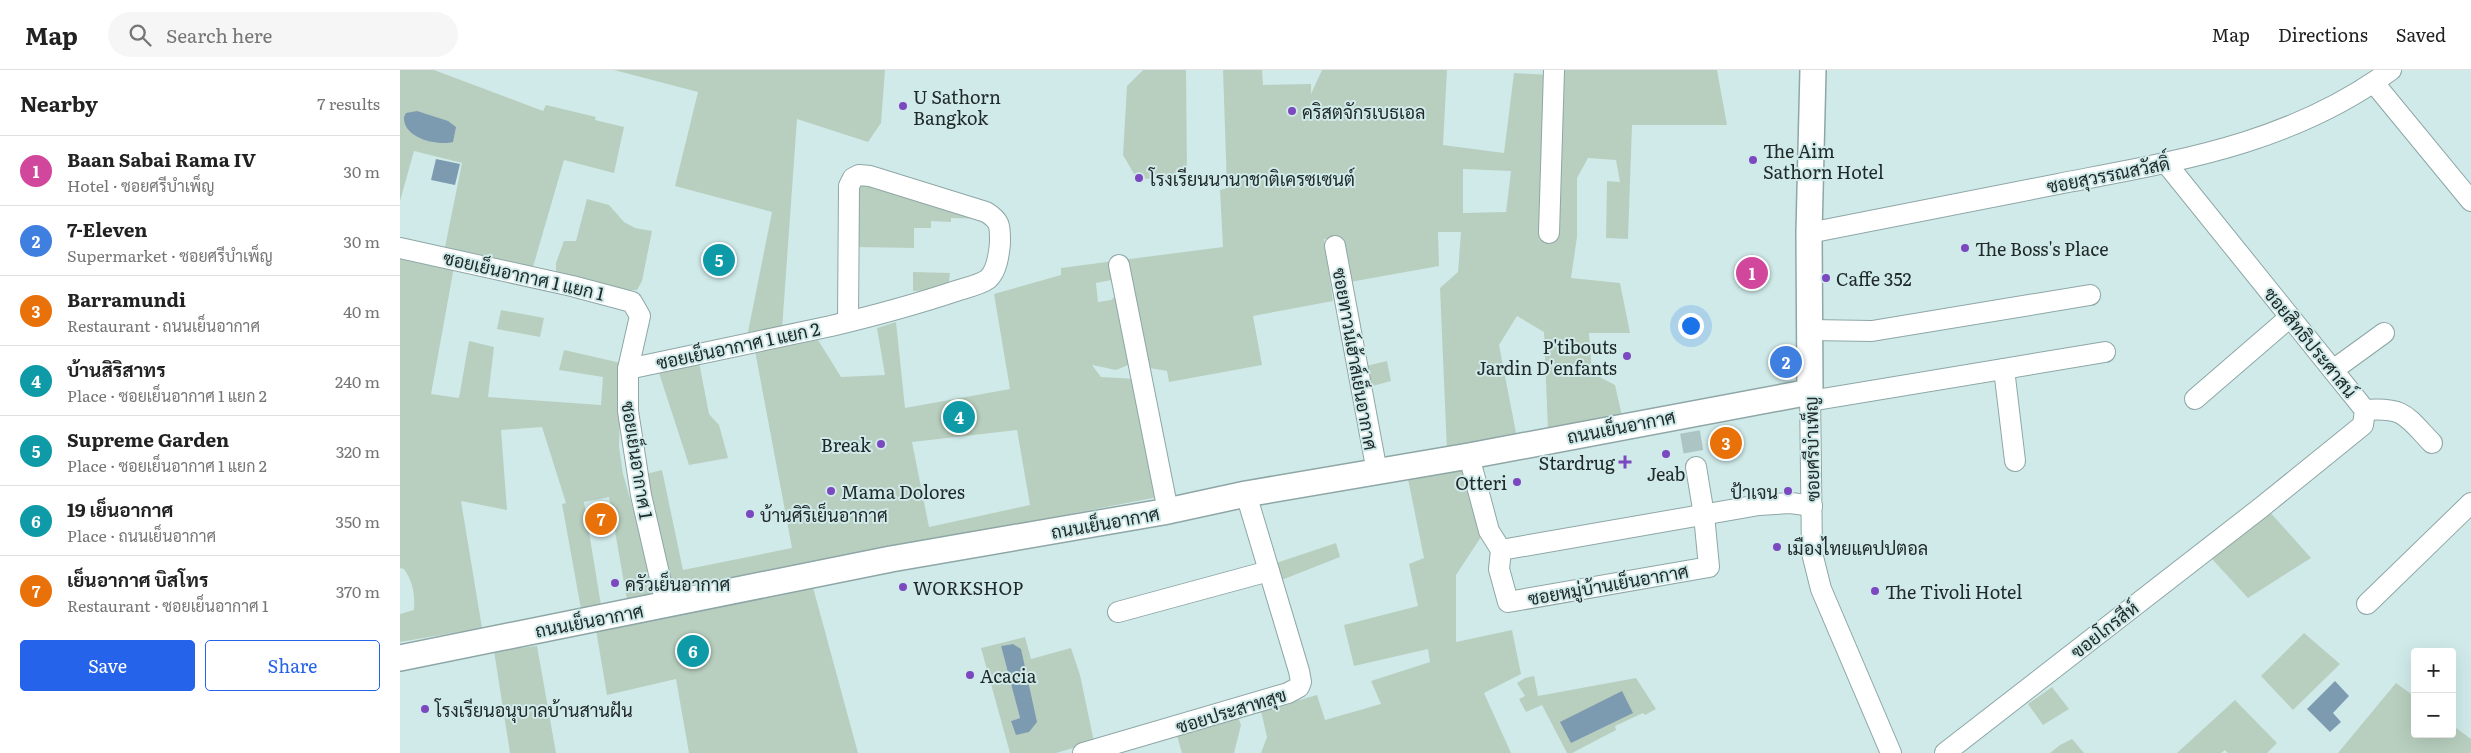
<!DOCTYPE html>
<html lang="en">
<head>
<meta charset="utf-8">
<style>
	:root { --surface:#fff; --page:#f6f6f6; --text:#222; --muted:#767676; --line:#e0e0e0; --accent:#2563eb }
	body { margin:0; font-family:Literata,Sarabun,serif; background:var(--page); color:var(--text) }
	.controls { position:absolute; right:15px; bottom:15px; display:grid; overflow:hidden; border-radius:5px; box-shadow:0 5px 20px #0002 }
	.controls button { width:45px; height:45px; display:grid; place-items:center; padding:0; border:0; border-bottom:1px solid var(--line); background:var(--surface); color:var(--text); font:25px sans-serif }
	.you { position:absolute; left:1290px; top:255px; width:18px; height:18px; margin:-12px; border:4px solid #fff; border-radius:50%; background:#1a73e8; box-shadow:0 0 0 8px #1a73e833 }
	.badge { display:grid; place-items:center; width:32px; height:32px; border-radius:50%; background:var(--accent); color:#fff; font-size:16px; font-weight:700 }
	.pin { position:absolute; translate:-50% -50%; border:2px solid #fff; box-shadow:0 1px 5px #0006 }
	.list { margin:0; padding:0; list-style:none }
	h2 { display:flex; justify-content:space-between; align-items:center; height:65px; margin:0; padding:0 20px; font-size:21px }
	h2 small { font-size:16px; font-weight:400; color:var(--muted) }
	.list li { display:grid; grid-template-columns:32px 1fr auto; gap:15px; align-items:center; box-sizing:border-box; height:70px; padding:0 20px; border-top:1px solid var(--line) }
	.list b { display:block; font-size:19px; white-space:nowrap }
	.list p { margin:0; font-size:16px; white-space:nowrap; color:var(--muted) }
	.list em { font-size:16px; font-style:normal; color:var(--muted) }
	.actions { display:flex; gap:10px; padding:15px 20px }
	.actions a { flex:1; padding:11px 0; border:1px solid var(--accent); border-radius:5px; text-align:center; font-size:18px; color:var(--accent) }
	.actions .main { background:var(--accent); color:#fff }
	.icon { flex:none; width:28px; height:28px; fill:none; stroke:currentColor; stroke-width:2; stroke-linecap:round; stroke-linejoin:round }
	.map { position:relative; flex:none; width:2071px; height:683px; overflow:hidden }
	header { display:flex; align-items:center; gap:30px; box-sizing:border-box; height:70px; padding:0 25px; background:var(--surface); border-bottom:1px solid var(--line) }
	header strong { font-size:24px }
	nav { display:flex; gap:28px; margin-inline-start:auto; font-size:18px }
	.search { width:350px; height:45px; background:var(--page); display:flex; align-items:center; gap:12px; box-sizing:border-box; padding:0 18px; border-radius:28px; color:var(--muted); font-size:19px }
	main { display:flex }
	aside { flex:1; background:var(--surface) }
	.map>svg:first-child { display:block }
	.green { fill:#b8cfbf; fill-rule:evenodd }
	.water { fill:#7d9bb0 }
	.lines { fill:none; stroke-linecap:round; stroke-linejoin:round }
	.minor-tunnel { stroke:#adc4c4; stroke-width:20; stroke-dasharray:20 10; stroke-linecap:butt }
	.minor-casing { stroke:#8ea6a6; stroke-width:22 }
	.tertiary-casing { stroke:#8ea6a6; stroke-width:28 }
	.minor { stroke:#fff; stroke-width:20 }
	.tertiary { stroke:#fff; stroke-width:25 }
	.poi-dot { fill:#7b48c0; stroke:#d0eaea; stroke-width:2 }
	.labels { text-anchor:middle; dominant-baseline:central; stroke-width:4; stroke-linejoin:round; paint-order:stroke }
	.poi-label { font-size:18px; fill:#212a2a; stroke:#d0eaea; text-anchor:start }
	.street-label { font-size:18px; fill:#212a2a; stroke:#d0eaea }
</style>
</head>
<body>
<header>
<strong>Map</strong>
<div class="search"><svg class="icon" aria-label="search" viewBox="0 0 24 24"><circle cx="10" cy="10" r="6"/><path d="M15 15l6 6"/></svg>Search here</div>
<nav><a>Map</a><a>Directions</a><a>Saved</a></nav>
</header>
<main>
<aside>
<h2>Nearby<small>7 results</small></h2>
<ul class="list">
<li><span class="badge" style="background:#d1479c">1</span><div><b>Baan Sabai Rama IV</b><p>Hotel · ซอยศรีบำเพ็ญ</p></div><em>30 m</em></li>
<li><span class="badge" style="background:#3f7fe0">2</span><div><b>7-Eleven</b><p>Supermarket · ซอยศรีบำเพ็ญ</p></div><em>30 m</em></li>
<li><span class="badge" style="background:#e8710a">3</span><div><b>Barramundi</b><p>Restaurant · ถนนเย็นอากาศ</p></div><em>40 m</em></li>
<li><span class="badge" style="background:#0f9aa8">4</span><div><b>บ้านสิริสาทร</b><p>Place · ซอยเย็นอากาศ 1 แยก 2</p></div><em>240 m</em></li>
<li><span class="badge" style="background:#0f9aa8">5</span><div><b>Supreme Garden</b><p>Place · ซอยเย็นอากาศ 1 แยก 2</p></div><em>320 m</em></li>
<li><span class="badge" style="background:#0f9aa8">6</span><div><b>19 เย็นอากาศ</b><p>Place · ถนนเย็นอากาศ</p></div><em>350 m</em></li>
<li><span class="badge" style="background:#e8710a">7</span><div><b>เย็นอากาศ บิสโทร</b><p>Restaurant · ซอยเย็นอากาศ 1</p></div><em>370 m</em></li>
</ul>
<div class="actions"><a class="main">Save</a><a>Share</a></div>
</aside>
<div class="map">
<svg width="2071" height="683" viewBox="0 0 2071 683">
	<rect width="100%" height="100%" fill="#d0eaea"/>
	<g class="green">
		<path d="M0 0H34L143 41 146 35 196 47 195 50 224 57 214 103 164 90 133 197 45 177 62 93 14 81 0 131Z"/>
		<path d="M214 0H485L481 53 468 72 397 49 382 259 347 267 372 142 275 116 298 22Z"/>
		<path d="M743 0H786L787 103 775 108 737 109 723 85 727 16Z"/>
		<path d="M823 0H862L863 15 911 14V24L922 0H1047L1043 75 1104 83 1114 3 1149 5 1162 0H1317L1327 55H1232L1228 169 1206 168 1207 111 1220 112 1216 90 1188 88 1177 108V167L1171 208 1220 213 1230 263H1189L1192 303 1215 315 1222 346 1148 361 1144 262 1117 246 1099 275 1117 368 1047 382 1040 218 1058 202 1061 162H1038L1039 196 950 212 943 168 924 169 933 231 853 246 862 295 769 312 767 301 744 297 722 190 823 177 820 120 827 118ZM1063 99 1111 101 1106 142 1063 143Z"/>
		<path d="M460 113 585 149 551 148V152L531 151V158H514V178L457 177V117Z"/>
		<path d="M187 129 209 135 224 152 235 158 252 161 242 211 237 220H229L156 203V193L164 171H176Z"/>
		<path d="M0 188 54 197 31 324 59 328 69 271 94 277 88 327 201 335 203 307 159 300 164 280 221 293 217 310 220 336 219 377 223 404 257 523 227 530 209 427 184 432 201 535 181 539 162 434 166 433 142 357 101 360 107 440 61 431 82 558 0 572V544L14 540C15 524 13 512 4 499L0 498Z"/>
		<path d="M714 191 717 209 696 213 698 232 711 230 720 222 733 293 716 300 692 295 701 307 736 309 758 427 633 451V456L270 522 246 404 262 400 283 500 392 478 355 281 418 270 441 307 485 305 477 258 496 252 505 338 610 319 594 224 661 205V198ZM617 360 630 435 529 457 512 372Z"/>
		<path d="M513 202 550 203 549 212 537 220 513 221Z"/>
		<path d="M101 240 144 248 140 267 97 259Z"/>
		<path d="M987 291 991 311 969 317 966 296Z"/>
		<path d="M299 292 309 344 319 355 328 388 289 395 258 300Z"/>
		<path d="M1064 400 1083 464 1056 505V572L1112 560 1121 604 1084 623 1111 683H861L867 667 861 641 917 625 925 650 981 634 971 611 1030 592 1028 579 954 596 944 555 1018 536 1009 494 1024 488 1008 409Z"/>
		<path d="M1869 441 1911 488 1848 528 1812 489Z"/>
		<path d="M936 473 940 487 879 511 873 494Z"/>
		<path d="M411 510 458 683H289L276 609 207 625 196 560Z"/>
		<path d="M1904 563 1940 594 1893 640 1861 606Z"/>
		<path d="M625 567 631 589 671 578 680 605 694 672 656 683H610L581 578ZM613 574 629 662 611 651 620 648 601 576Z"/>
		<path d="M137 576 156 683H110L94 581Z"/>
		<path d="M1134 606 1138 626 1236 608 1256 639 1245 645 1243 643 1215 656 1216 660 1172 683H1167L1142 635 1126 642 1119 629 1125 626 1117 613 1125 608Z"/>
		<path d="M1996 613 2015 627V664H2052V655L2071 669V683H1938Z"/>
		<path d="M1652 617 1669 639 1643 655 1628 634Z"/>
		<path d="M1835 630 1877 673 1867 683H1828L1825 680 1821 683H1777Z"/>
		<path d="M838 647 841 655 834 683H782L777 666Z"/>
		<path d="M1672 669 1684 683H1650L1660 675Z"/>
	</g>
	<g class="water">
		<path d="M17 41 48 51 56 57 53 72C36 76 3 68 4 47L6 43Z"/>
		<path d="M36 89 60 94 55 115 31 110Z"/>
		<path d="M613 574 621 579 637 652 629 662 616 665 611 651 620 648 601 576Z"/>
		<path d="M1935 611 1949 626 1933 643 1941 652 1930 662 1907 639Z"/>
		<path d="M1222 621 1233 643 1171 673 1160 652Z"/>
	</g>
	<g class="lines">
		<path class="minor-tunnel" d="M1290 362 1296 397"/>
		<defs>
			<g id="minor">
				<path d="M1974 13 2071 131"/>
				<path d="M1149 163 1154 0"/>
				<path d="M1409 163C1492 146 1575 130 1658 114 1777 91 1891 74 1991 0"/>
				<path d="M935 176 977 402"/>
				<path d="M0 178 172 216 232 232 240 246 228 299V341L241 425 266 534"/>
				<path d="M719 195 768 441"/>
				<path d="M1410 260 1472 261 1690 225"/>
				<path d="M228 299 431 256C473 246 514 235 556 221 565 218 580 215 588 209 597 201 599 184 600 173 600 157 601 151 586 142L470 106 459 105 453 108 449 116 448 252"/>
				<path d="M1604 299 1615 391"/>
				<path d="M1933 300 1984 263"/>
				<path d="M1410 322 1412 483 1421 519 1491 683"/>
				<path d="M1795 329 1890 247"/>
				<path d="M1410 331 1705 282"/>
				<path d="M1965 340C2005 337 2006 346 2032 373"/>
				<path d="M1069 386 1089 461 1101 480 1359 435 1391 433 1412 436"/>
				<path d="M1101 480 1099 499 1108 532 1309 497 1304 445 1296 397"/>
				<path d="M1967 534 2071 433"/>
				<path d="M718 542 869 501"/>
				<path d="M683 683 888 623 899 617 901 612 899 601 846 424"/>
				<path d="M1545 683 1863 436 1963 355 1965 340 1766 93"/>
			</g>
			<path id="tertiary" d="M0 588 491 489 763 442 846 424 1069 386 1410 322 1409 163 1413 0"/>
		</defs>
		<use href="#minor" class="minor-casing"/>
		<use href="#tertiary" class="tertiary-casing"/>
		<use href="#minor" class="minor"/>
		<use href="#tertiary" class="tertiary"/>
	</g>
	<g class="poi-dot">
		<circle cx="503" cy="36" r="5"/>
		<circle cx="892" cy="41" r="5"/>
		<circle cx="1353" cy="90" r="5"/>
		<circle cx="739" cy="108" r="5"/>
		<circle cx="1565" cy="178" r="5"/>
		<circle cx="1426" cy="208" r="5"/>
		<circle cx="1227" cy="286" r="5"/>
		<circle cx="481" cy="374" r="5"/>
		<circle cx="1266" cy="384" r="5"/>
		<path d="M1222.5 384.5h5v5h5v5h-5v5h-5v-5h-5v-5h5z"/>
		<circle cx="1117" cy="412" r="5"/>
		<circle cx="431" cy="421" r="5"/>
		<circle cx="1388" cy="421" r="5"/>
		<circle cx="350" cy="444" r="5"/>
		<circle cx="1377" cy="477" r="5"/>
		<circle cx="215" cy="513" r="5"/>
		<circle cx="503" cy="517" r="5"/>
		<circle cx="1475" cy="521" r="5"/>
		<circle cx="570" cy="605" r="5"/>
		<circle cx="25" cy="639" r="5"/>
	</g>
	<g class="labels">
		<g class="poi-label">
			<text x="513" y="26">U Sathorn<tspan x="513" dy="21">Bangkok</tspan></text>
			<text x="902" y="41">คริสตจักรเบธเอล</text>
			<text x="1363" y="80">The Aim<tspan x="1363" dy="21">Sathorn Hotel</tspan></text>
			<text x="749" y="108">โรงเรียนนานาชาติเครซเซนต์</text>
			<text x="1575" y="178">The Boss's Place</text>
			<text x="1436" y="208">Caffe 352</text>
			<text x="1217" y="276" text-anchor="end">P'tibouts<tspan x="1217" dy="21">Jardin D'enfants</tspan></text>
			<text x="471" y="374" text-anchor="end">Break</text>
			<text x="1215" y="392" text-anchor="end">Stardrug</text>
			<text x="1266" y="403" text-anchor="middle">Jeab</text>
			<text x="1107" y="412" text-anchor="end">Otteri</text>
			<text x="441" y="421">Mama Dolores</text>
			<text x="1378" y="421" text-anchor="end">ป้าเจน</text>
			<text x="360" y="444">บ้านศิริเย็นอากาศ</text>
			<text x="1387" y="477">เมืองไทยแคปปตอล</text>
			<text x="225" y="513">ครัวเย็นอากาศ</text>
			<text x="513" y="517">WORKSHOP</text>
			<text x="1485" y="521">The Tivoli Hotel</text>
			<text x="580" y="605">Acacia</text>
			<text x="35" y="639">โรงเรียนอนุบาลบ้านสานฝัน</text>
		</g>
		<g class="street-label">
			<text transform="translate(1708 104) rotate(-11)">ซอยสุวรรณสวัสดิ์</text>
			<text transform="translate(124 205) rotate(13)">ซอยเย็นอากาศ 1 แยก 1</text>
			<text transform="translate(1911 272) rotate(51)">ซอยสิทธิประศาสน์</text>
			<text transform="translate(338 275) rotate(-12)">ซอยเย็นอากาศ 1 แยก 2</text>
			<text transform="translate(956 289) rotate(80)">ซอยทาวน์เฮ้าส์เย็นอากาศ</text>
			<text transform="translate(1221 356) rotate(-11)">ถนนเย็นอากาศ</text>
			<text transform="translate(1411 379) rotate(-91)">ซอยศรีบำเพ็ญ</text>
			<text transform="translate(238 390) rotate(81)">ซอยเย็นอากาศ 1</text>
			<text transform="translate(705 452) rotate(-10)">ถนนเย็นอากาศ</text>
			<text transform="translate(1208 514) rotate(-10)">ซอยหมู่บ้านเย็นอากาศ</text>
			<text transform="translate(189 550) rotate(-11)">ถนนเย็นอากาศ</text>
			<text transform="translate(1704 559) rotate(-38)">ฃอยโกรสีห์</text>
			<text transform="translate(831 640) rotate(-17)">ซอยประสาทสุข</text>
		</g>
	</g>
</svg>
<div class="controls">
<button>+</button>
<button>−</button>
</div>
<div class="you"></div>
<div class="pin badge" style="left:1352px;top:203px;background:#d1479c">1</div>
<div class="pin badge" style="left:1386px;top:292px;background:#3f7fe0">2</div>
<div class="pin badge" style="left:1326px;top:373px;background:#e8710a">3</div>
<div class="pin badge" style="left:559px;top:347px;background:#0f9aa8">4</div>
<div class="pin badge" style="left:319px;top:190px;background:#0f9aa8">5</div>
<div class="pin badge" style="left:293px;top:581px;background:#0f9aa8">6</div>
<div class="pin badge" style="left:201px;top:449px;background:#e8710a">7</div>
</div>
</main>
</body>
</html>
